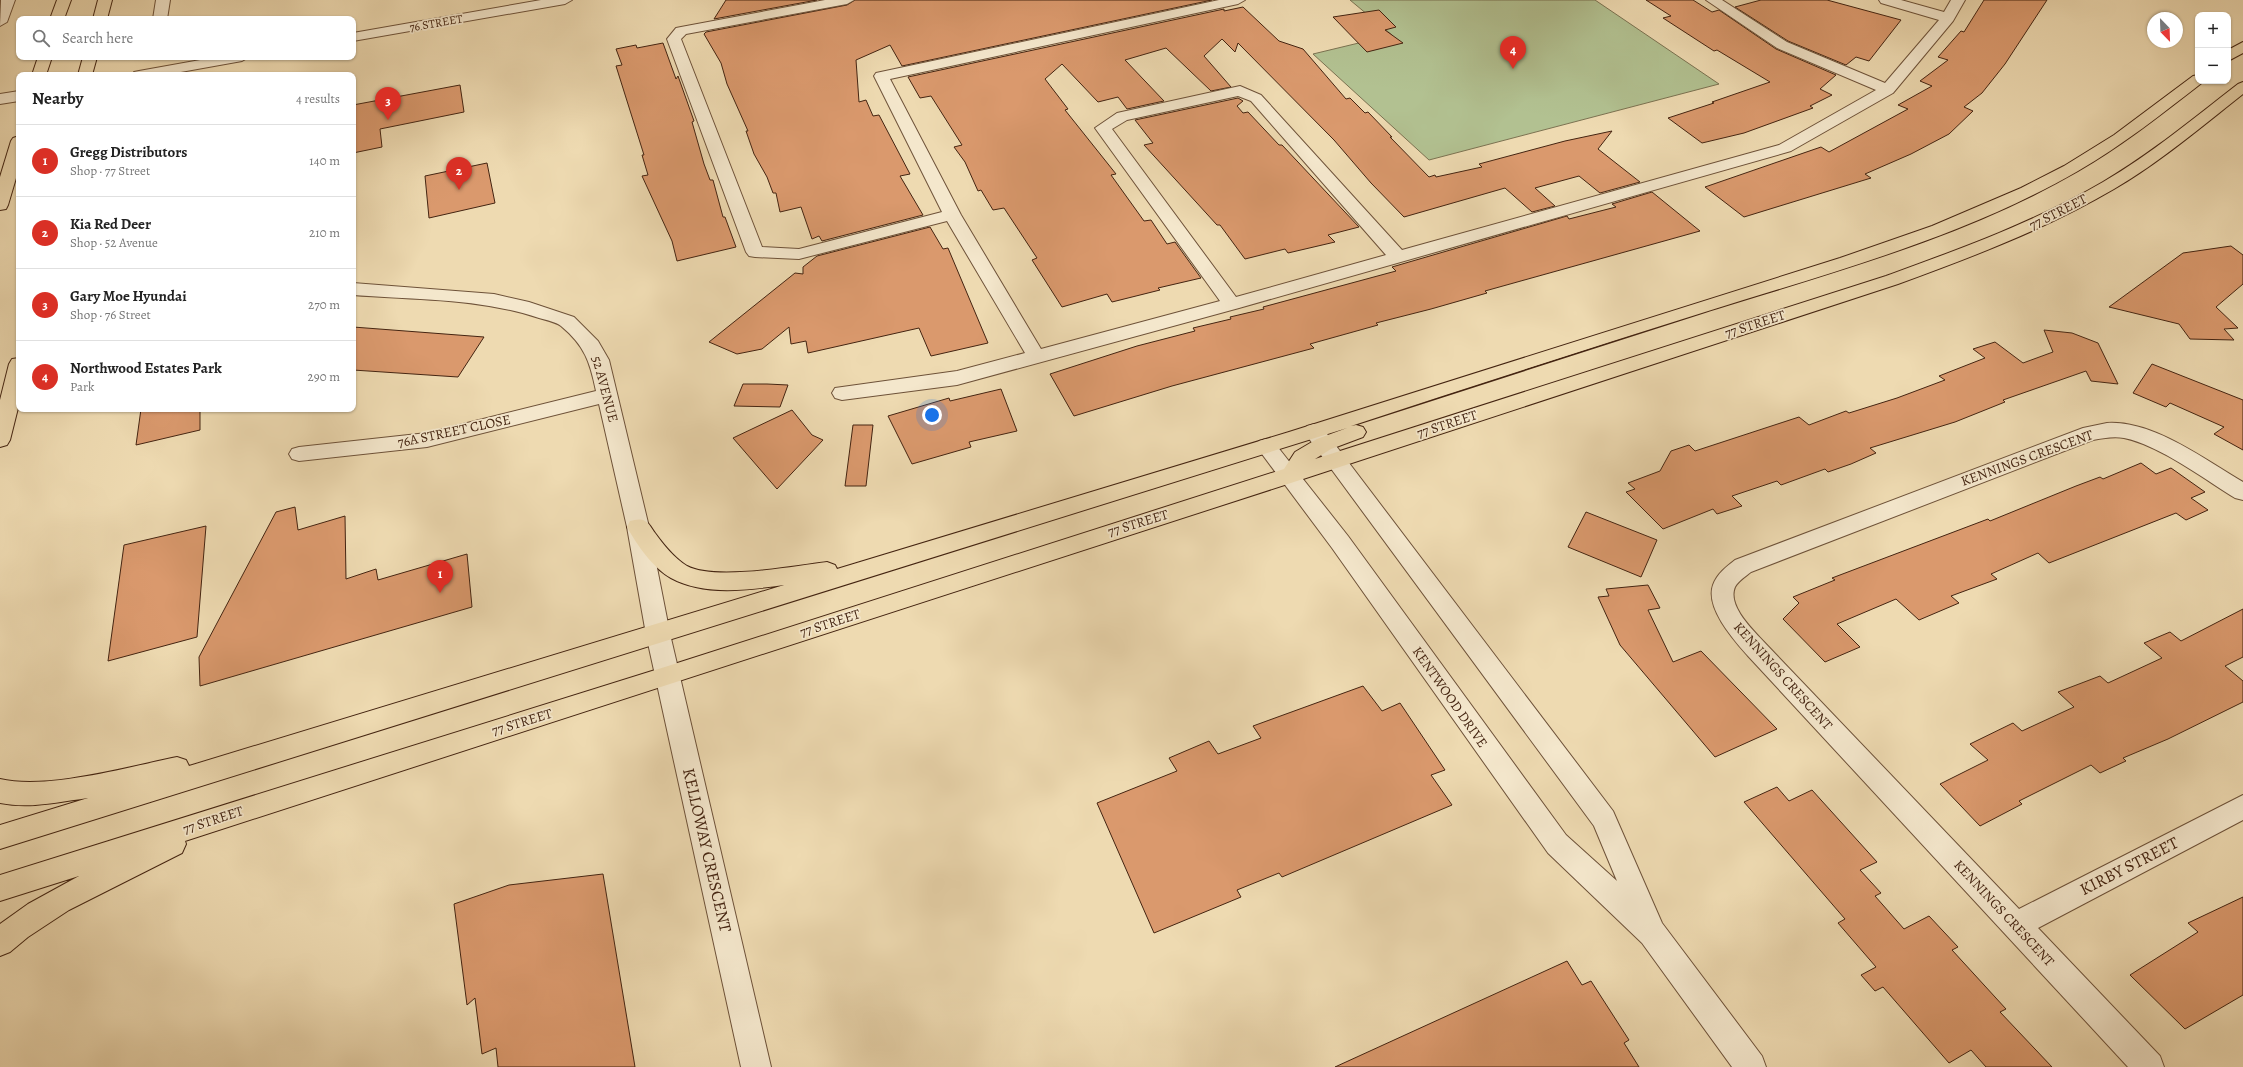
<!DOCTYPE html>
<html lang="en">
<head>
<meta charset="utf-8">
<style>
	:root { --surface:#fff; --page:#f2f2f2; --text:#222; --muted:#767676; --line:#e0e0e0; --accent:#d93025 }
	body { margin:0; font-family:Alegreya,serif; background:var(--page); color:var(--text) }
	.controls { position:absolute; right:12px; top:12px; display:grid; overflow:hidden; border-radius:8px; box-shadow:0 1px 3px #0004 }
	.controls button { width:36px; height:36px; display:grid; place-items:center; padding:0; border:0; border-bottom:1px solid var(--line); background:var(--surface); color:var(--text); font:20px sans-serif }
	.compass { position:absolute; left:2147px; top:12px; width:36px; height:36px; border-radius:50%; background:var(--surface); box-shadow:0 1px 3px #0004; rotate:157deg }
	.you { position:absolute; left:932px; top:415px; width:14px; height:14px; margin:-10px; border:3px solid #fff; border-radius:50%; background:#1a73e8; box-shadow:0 0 0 6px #1a73e833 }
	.badge { display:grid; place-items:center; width:26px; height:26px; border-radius:50%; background:var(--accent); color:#fff; font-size:13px; font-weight:700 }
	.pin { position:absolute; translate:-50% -33px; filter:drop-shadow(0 1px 2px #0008) }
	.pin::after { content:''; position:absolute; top:21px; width:14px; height:12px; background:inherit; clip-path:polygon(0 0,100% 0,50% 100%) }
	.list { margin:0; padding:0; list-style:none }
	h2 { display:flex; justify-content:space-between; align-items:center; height:52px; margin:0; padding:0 16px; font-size:17px }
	h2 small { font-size:13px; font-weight:400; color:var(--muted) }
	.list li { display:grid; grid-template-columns:26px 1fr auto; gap:12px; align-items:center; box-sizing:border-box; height:72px; padding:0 16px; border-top:1px solid var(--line) }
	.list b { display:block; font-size:15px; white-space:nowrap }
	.list p { margin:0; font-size:13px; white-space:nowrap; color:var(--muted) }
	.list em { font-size:13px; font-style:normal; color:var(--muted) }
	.icon { flex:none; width:22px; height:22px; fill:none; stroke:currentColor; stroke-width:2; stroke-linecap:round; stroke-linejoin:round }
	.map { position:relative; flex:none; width:2243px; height:1067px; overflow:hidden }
	.search { position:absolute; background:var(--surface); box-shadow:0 1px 3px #0004; left:16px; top:16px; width:340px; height:44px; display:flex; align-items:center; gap:10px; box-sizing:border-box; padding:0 14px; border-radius:8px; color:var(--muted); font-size:15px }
	.panel { position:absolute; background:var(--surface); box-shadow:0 1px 3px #0004; left:16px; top:72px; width:340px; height:340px; border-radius:8px }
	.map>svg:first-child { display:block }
	.green { fill:#b2c191; stroke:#7b7251 }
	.building { fill:#da996d; stroke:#442411 }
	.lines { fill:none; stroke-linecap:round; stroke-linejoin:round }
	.minor-casing { stroke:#6e5239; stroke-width:2 }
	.major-casing { stroke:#442411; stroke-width:2 }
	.minor { fill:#f4e7cc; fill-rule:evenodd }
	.major { fill:#eedab1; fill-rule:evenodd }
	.labels { text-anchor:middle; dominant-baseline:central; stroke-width:3.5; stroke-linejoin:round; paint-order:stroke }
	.far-street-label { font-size:12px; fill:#442411; stroke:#f4e7cc }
	.street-label { font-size:14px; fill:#442411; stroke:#f4e7cc }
	.near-street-label { font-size:17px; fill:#442411; stroke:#f4e7cc }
</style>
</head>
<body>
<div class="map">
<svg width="2243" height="1067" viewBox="0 0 2243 1067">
	<rect width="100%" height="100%" fill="#eedab1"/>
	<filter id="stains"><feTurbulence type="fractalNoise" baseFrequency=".005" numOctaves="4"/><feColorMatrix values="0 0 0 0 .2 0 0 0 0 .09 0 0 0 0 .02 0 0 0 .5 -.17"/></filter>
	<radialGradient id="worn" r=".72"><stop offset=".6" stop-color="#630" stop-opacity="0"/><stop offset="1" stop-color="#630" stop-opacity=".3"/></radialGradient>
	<path class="green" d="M1350 0H1595L1719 84 1429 160 1313 54 1392 35Z"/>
	<g class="building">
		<path d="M726 0H817L714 19Z"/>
		<path d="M855 0H1212L902 66 890 45 856 60 859 102 866 100 873 116 879 115 910 174 900 176 923 215 822 241 819 236 812 239 801 207 780 212 776 193H773L767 177 754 154 746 131H748L727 84 721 63 704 34 706 32 847 5Z"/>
		<path d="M1646 0H1693L1712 12 1719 10 1776 49 1836 75 1820 89 1832 95 1810 106 1813 108 1744 133 1702 143 1668 118 1714 103 1712 102 1770 82 1717 50 1714 51 1663 18 1671 16Z"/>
		<path d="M1761 0H1827L1901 20 1869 61 1856 57 1846 65 1788 41 1735 7Z"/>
		<path d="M1984 0H2047L2005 64 1982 93 1964 107 1973 111 1949 134 1911 154 1865 174 1871 178 1744 217 1705 187 1821 147 1829 152 1908 109 1898 105 1932 86 1920 81 1948 60 1938 57 1961 31 1964 32Z"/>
		<path d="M1243 7 1279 41 1303 49 1346 99 1350 98 1365 113 1368 112 1392 137H1390L1429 177 1435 175 1436 177 1482 167 1479 164 1565 141 1612 131 1598 149 1640 182 1600 193 1579 176 1535 188 1555 206 1532 212 1505 188 1404 217 1371 183 1334 140 1238 43 1235 52 1222 39 1204 56 1231 87 1211 91 1166 48 1125 60 1164 101 1127 109 1118 97 1098 102 1062 64 1045 79 1068 109 1065 110 1116 174 1111 175 1144 221 1151 220 1167 244 1175 242 1201 278 1158 288 1160 290 1112 302 1107 294 1062 307 1032 260 1037 258 1004 208 993 210 981 190 978 191 965 162 954 147 962 145 931 96 920 98 908 77 1224 9V11Z"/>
		<path d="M1379 10 1396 27 1385 30 1403 43 1367 52 1333 17Z"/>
		<path d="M663 43 676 79 678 76 694 121 692 122 704 164 710 180H713L723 217H725L736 247 677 261 672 241 642 176 648 175 642 155H644L616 66 622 65 616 49 636 45 637 48Z"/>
		<path d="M460 85 464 112 380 129 382 147 353 153V105Z"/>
		<path d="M1238 98 1243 101 1237 106 1243 113 1248 112 1279 145H1282L1359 227 1328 235 1335 242 1288 253 1285 249 1245 259 1220 225H1217L1144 145 1153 143 1135 120Z"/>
		<path d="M487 163 495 203 429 218 425 176Z"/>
		<path d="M1652 192 1700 231 1485 291 1487 293 1431 309 1376 323 1378 325 1310 344 1314 348 1172 386 1074 416 1050 374 1137 346 1195 331 1193 328 1231 319 1230 317 1264 309 1263 307 1396 271 1392 267 1567 216 1569 219 1616 207 1612 204Z"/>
		<path d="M930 227 943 249 948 248 988 343 931 356 919 328 808 353 806 341 791 344 789 327 762 349 737 354 709 342 795 273 803 274V267L817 256Z"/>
		<path d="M2231 246 2243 255V284L2216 307 2238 328 2224 329 2234 340 2190 339 2179 324 2109 307 2183 253Z"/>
		<path d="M353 327 484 337 458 377 353 370Z"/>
		<path d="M2044 330 2072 333 2098 343 2118 384 2091 381 2086 371 2003 400 2005 402 1955 422 1870 448 1876 453 1851 464 1828 472 1825 469 1781 485 1777 481 1732 496 1742 506 1717 514 1713 509 1663 529 1626 492 1635 489 1628 483 1660 471 1671 451 1689 445 1695 451 1799 417 1809 425 1846 411 1849 413 1897 398 1945 380 1939 376 1985 358 1973 349 1995 342 2023 363 2053 352Z"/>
		<path d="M2152 364 2243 400V450L2214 434 2224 427 2170 403 2166 407 2133 393Z"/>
		<path d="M743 384H767L788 385 780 407 734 406Z"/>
		<path d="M1001 389 1017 431 969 442 971 447 912 464 888 416 949 398 950 401Z"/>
		<path d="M141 409H200V430L136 445Z"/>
		<path d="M792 410 812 435 823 440 777 489 733 438Z"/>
		<path d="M853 425H873L866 486H845Z"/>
		<path d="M2141 463 2156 474 2171 468 2205 492 2191 498 2208 510 2186 520 2176 513 2049 563 2038 553 1991 574 1997 579 1951 596 1959 603 1919 620 1896 599 1837 624 1860 647 1825 662 1783 619 1799 603 1793 597 1835 580 1832 578 1988 519 1990 521 2076 486 2100 477 2103 479Z"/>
		<path d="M295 507 298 530 345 516 346 579 376 569 378 580 467 554 472 607 200 686 199 657 276 512Z"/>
		<path d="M1586 512 1657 540 1641 577 1568 547Z"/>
		<path d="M206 526 197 637 108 661 124 545Z"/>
		<path d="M1648 585 1660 608 1648 610 1673 662 1701 651 1777 729 1715 757 1620 645 1598 597 1609 596 1606 589Z"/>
		<path d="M2243 609V657L2225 666 2243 681V702L2168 739 2123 758 2126 761 2100 773 2091 765 2019 801 2022 804 1980 826 1940 784 1988 760 1970 744 2013 723 2022 731 2074 707 2058 692 2100 676 2108 683 2162 658 2144 643 2170 632 2181 641Z"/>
		<path d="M1363 686 1382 711 1400 703 1445 770 1431 775 1452 805 1282 877 1279 873 1237 890 1241 897 1154 933 1097 803 1177 771 1169 758 1209 741 1218 754 1261 738 1253 726Z"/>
		<path d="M1777 787 1789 801 1812 790 1877 862 1860 870 1881 893 1875 896 1904 929 1929 916 1958 947 1952 950 2006 1009 2000 1012 2052 1067H1986L1971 1050 1949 1063 1883 987 1875 991 1861 975 1876 967 1838 923 1845 919 1744 802Z"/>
		<path d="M603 874 635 1067H498L496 1048 482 1054 475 998 467 1005 454 904 509 885Z"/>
		<path d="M2243 897V995L2185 1029 2130 975 2198 932 2188 923Z"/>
		<path d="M1567 961 1582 985 1591 981 1629 1040 1624 1043 1639 1067H1335Z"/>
	</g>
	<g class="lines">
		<defs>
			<g id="minor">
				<path d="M1 0H15L7 22 0 26Z"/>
				<path d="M156 0H170L167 19H153Z"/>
				<path d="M541 0H572L565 4 353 41V33Z"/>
				<path d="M825 0H854L847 4 686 34 681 39 762 247 799 249 942 212 874 76 876 73 1219 0H1245L1238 4 890 79 961 215 1041 349 1220 301 1095 128 1117 113 1240 86 1261 95 1402 250 1779 145 1876 90 1777 48 1706 0H1722L1787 42 1885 83 1939 20 1881 3 1879 0H1901L1944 12 1951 0H1965L1953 21 1893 93 1791 151 1239 308 957 385 842 400 835 398 832 393 835 388 957 371 1025 353 947 221 799 259 755 257 749 256 746 252 667 39 676 28 681 27ZM1238 96 1251 101 1386 255 1236 297 1112 129 1127 120Z"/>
				<path d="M217 57H249L242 61 164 75H132L134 72 139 71Z"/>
				<path d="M19 91V101L0 104V94Z"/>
				<path d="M353 283 494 294 529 302 574 317 598 341 609 360 649 527 670 634 771 1067H741L646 634 627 527 599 404 427 447 299 461 292 459 289 454 292 449 299 447 427 433 596 391C590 362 585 346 561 326 556 322 546 320 539 318 480 298 415 300 353 295Z"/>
				<path d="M2107 423C2153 420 2205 460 2243 482V500L2235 498C2204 479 2159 445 2124 438 2114 436 2103 438 2093 440L1751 572C1746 576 1738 581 1735 587 1727 606 1753 630 1764 642L2019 909 2243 795V820L2038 928 2160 1056 2164 1067H2128L1748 656C1734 640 1705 608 1713 585 1717 574 1726 567 1735 560L2083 428Z"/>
				<path d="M1314 424 1321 426 1613 811 1662 923 1762 1056 1766 1067H1732L1642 943 1548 853 1332 548 1256 446 1259 441 1266 439 1273 441 1348 536 1566 835 1617 881 1594 826 1307 436 1304 431 1307 426Z"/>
			</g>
			<g id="major">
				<path d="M57 0H71L64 19H50Z"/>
				<path d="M98 0H112L107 19H93Z"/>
				<path d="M2243 42V53L2228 61V50Z"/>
				<path d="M38 57H52L46 75H32Z"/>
				<path d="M83 57H97L92 75H78Z"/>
				<path d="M2198 75V81L2203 82C2163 113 2123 145 2078 171 1962 238 1832 272 1705 312 1587 349 1469 387 1351 426L1356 425 1363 427 1366 432 1363 437 1331 449 1315 459 1886 276C1960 249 2035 222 2103 182 2151 154 2194 118 2238 84L2243 82V94C2201 127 2160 162 2114 189 2046 229 1972 257 1898 284L1297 481 185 841 186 844 182 853 69 910 28 937 10 952 0 956V924L28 904 79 876 0 901V875L668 666 1284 469 1295 452 1317 439 1347 428 0 849V825L88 798C58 802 30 809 0 803V779C48 790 128 767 177 757L186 760 189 766 784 585C748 590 704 596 671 578 653 568 637 545 627 527L630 521C635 520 640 518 645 521 649 523 652 529 655 533 663 544 674 558 687 566 715 581 794 566 827 562L835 565 837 569 1289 432 1840 258 1932 226 2021 188 2064 166 2114 135 2193 76Z"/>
				<path d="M19 136V168L8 205 6 209 0 210V177L11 141 13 138Z"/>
				<path d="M19 358V404L10 440 7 445 0 447V400L9 364 12 359Z"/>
			</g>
		</defs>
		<use href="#minor" class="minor-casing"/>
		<use href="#major" class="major-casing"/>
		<use href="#minor" class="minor"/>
		<use href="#major" class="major"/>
	</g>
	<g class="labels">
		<g class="far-street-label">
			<text transform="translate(436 23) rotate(-10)">76 STREET</text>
		</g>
		<g class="street-label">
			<text transform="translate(2058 212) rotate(-27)">77 STREET</text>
			<text transform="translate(1755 324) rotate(-18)">77 STREET</text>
			<text transform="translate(605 389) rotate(75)">52 AVENUE</text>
			<text transform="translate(1447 424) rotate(-18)">77 STREET</text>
			<text transform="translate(454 431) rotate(-12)">76A STREET CLOSE</text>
			<text transform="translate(2027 458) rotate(-20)">KENNINGS CRESCENT</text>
			<text transform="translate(1138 523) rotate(-17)">77 STREET</text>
			<text transform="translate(830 623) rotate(-18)">77 STREET</text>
			<text transform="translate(1783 676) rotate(48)">KENNINGS CRESCENT</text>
			<text transform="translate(1450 697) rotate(55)">KENTWOOD DRIVE</text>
			<text transform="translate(522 722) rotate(-17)">77 STREET</text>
			<text transform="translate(213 820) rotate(-18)">77 STREET</text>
			<text transform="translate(2004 913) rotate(47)">KENNINGS CRESCENT</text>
		</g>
		<g class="near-street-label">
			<text transform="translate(707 850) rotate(77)">KELLOWAY CRESCENT</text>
			<text transform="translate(2129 866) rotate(-27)">KIRBY STREET</text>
		</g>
	</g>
	<rect width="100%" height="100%" filter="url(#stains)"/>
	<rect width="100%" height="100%" fill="url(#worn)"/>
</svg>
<div class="controls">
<button>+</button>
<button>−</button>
</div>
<svg class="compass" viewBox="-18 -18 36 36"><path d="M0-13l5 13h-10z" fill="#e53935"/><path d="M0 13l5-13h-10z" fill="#767676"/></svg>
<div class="you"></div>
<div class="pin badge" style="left:440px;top:593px">1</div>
<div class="pin badge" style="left:459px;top:190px">2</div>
<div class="pin badge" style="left:388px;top:120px">3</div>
<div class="pin badge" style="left:1513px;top:69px">4</div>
<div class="search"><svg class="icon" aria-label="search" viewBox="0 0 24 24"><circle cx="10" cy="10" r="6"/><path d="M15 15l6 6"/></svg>Search here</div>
<section class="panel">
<h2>Nearby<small>4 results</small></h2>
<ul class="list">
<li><span class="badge">1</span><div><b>Gregg Distributors</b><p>Shop · 77 Street</p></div><em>140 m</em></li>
<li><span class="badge">2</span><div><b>Kia Red Deer</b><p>Shop · 52 Avenue</p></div><em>210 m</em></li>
<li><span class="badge">3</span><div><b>Gary Moe Hyundai</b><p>Shop · 76 Street</p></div><em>270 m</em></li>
<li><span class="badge">4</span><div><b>Northwood Estates Park</b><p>Park</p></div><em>290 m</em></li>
</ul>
</section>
</div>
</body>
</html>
